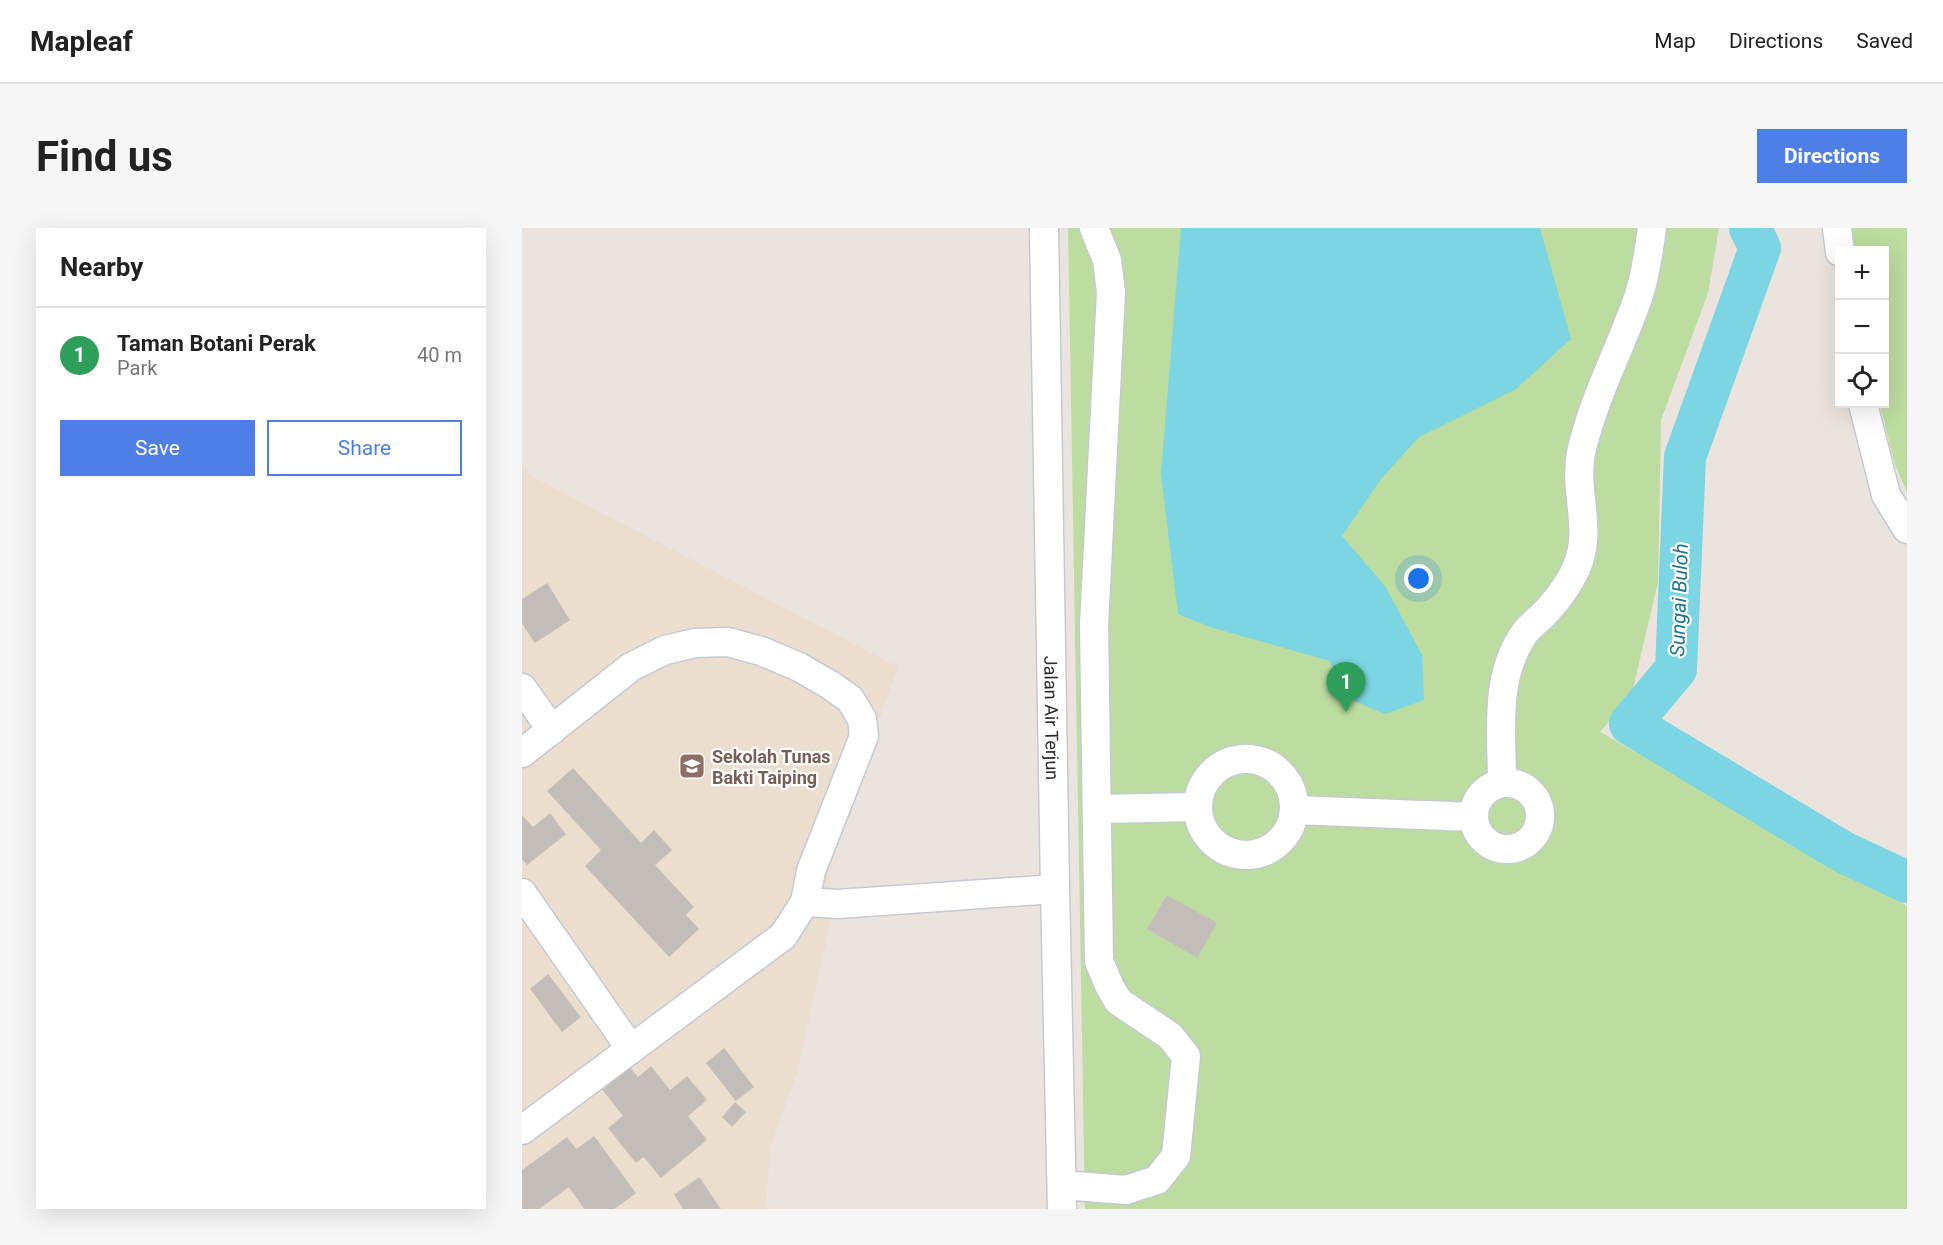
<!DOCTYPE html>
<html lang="en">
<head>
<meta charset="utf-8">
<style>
	:root { --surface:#fff; --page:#f6f6f6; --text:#222; --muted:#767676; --line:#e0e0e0; --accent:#4e7fe7 }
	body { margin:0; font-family:Roboto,sans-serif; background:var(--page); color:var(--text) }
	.controls { position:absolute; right:18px; top:18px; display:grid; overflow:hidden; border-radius:0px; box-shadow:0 6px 24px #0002 }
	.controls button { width:54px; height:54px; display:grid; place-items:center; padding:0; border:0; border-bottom:2px solid var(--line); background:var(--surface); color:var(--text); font:30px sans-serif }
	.you { position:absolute; left:897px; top:351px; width:21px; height:21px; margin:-15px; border:4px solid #fff; border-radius:50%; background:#1a73e8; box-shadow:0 0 0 9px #1a73e833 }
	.badge { display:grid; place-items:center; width:39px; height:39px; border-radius:50%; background:var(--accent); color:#fff; font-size:20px; font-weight:700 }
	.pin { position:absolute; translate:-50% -50px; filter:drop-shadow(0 2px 3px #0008) }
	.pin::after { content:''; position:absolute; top:32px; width:21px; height:18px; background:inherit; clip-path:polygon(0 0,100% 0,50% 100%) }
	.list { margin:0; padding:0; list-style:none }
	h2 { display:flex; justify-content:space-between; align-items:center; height:78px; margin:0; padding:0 24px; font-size:26px }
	h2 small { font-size:20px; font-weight:400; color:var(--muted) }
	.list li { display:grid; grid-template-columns:39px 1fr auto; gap:18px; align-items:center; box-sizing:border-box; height:96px; padding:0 24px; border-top:2px solid var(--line) }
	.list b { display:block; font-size:22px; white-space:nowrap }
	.list p { margin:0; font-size:20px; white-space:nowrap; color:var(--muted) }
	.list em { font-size:20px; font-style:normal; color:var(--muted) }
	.actions { display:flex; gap:12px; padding:18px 24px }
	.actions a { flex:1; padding:14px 0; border:2px solid var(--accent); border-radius:0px; text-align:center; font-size:21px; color:var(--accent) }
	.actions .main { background:var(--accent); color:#fff }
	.icon { flex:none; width:33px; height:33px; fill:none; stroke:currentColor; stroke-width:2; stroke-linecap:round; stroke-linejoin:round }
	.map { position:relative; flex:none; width:1385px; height:981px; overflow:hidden; border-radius:0px }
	header { display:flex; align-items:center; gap:36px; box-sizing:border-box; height:84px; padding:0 30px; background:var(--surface); border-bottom:2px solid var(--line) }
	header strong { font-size:28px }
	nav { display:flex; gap:33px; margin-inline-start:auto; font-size:21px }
	.intro { display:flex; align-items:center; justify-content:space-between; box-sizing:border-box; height:144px; padding:0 36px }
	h1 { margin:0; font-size:42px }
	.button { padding:15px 27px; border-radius:0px; background:var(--accent); color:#fff; font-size:21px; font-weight:700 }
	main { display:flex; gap:36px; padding:0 36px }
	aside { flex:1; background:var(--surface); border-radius:0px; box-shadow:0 6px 24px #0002 }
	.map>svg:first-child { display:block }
	.education { fill:#ebdecf }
	.green { fill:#bcdca0 }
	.water { fill:#7bd5e2 }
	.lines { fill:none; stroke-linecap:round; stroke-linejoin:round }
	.river { stroke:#7bd5e2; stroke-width:42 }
	.building { fill:#c3bdba; stroke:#c6bfb7; stroke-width:1.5 }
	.minor-casing { stroke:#c5cad2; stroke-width:31 }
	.minor { stroke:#fff; stroke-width:28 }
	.labels { text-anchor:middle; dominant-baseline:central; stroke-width:4.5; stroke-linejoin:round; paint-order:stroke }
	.street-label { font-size:18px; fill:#2a2a2a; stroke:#fff }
	.education-label { font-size:18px; font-weight:bold; fill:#785e54; stroke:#fff; text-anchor:start }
	.water-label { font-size:20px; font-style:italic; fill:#1b758d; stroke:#fff }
</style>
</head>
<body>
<header>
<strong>Mapleaf</strong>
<nav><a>Map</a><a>Directions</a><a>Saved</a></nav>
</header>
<div class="intro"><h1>Find us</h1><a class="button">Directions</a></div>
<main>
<aside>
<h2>Nearby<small></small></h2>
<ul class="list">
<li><span class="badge" style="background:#2e9e5b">1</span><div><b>Taman Botani Perak</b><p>Park</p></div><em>40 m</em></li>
</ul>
<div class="actions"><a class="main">Save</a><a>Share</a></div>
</aside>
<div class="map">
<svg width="1385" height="981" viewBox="0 0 1385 981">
	<rect width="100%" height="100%" fill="#ebe3de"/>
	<path class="education" d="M0 234 7 247 376 439 304 638 314 670 275 845 248 920 244 981H0Z"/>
	<g class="green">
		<path d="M546 0H1197L1186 65 1139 192 1136 354 1110 465 1078 504 1385 678V981H563Z"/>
		<path d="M1330 0H1385V264L1372 234 1358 176H1362V22H1333Z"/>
	</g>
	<path class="water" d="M659 0H1018L1049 111 994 161 897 209 859 251 820 308 863 358 900 427 902 472 863 486 823 469 808 433 688 399 656 386 639 246Z"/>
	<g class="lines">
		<path class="river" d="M1228 0 1238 20 1163 229 1154 441 1108 496 1321 624 1385 654"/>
	</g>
	<g class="building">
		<path d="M25 356 47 392 13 414 0 394V372Z"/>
		<path d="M51 541 119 616 132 603 149 622 132 637 171 679 163 687 176 701 147 728 64 638 80 622 26 563Z"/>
		<path d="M28 586 43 606 5 636 0 630V588L11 600Z"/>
		<path d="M645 668 694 695 675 729 626 701Z"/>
		<path d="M26 747 58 789 40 803 9 761Z"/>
		<path d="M202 821 231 859 214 872 185 835Z"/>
		<path d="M106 838 116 850 129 839 148 863 165 849 184 872 165 888 184 912 139 949 122 928 114 934 87 900 102 888 80 860Z"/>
		<path d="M213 875 223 884 210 898 201 889Z"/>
		<path d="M72 909 113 965 91 981H63L47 958 16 981H0V943L45 910 54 922Z"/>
		<path d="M177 950 198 981H162L153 967Z"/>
	</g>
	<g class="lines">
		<defs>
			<g id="minor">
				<path id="s1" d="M522 0 533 661 540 981"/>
				<path d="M1315 0 1318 24"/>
				<path d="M1341 176 1364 267 1385 301"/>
				<path d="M0 460 30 502"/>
				<path d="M0 525 109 439 143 422 173 415 206 414 239 423 277 439 308 457 328 471 340 491 342 508 289 643 283 674"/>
				<circle cx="724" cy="579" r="48"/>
				<circle cx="985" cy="588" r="33"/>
				<path d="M980 555C980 506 972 452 1000 409 1004 401 1012 395 1019 389 1035 373 1049 355 1057 333 1069 297 1052 262 1059 225 1071 170 1099 120 1117 67 1124 45 1127 22 1130 0"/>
				<path d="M575 581 676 579"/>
				<path d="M772 582 952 589"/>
				<path d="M0 665 109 821"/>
				<path d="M0 902 261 708 283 674 316 676 533 661"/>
				<path d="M540 957 604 962 635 952 654 928 664 828 648 808 596 773 587 757 577 733 572 397 589 64 585 32 572 0"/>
			</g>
		</defs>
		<use href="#minor" class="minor-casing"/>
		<use href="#minor" class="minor"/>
	</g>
	<defs>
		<symbol id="school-square" viewBox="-11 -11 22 22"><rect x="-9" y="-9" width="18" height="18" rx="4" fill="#8d6e63" stroke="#fff"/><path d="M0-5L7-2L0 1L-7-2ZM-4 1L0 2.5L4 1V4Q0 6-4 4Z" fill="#fff"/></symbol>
	</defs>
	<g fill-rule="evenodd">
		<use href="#school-square" x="155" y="523" width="30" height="30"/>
	</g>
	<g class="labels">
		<g class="street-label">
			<text stroke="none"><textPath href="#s1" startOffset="490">Jalan Air Terjun</textPath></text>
		</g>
		<g class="education-label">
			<text x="190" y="528">Sekolah Tunas<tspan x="190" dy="21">Bakti Taiping</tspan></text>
		</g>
		<g class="water-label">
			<text transform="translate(1157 372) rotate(-88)">Sungai Buloh</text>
		</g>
	</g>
</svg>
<div class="controls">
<button>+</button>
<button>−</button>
<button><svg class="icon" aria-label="locate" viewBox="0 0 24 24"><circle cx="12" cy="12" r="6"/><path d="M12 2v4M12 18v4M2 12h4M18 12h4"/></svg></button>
</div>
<div class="you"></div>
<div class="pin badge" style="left:824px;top:484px;background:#2e9e5b">1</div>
</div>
</main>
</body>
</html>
